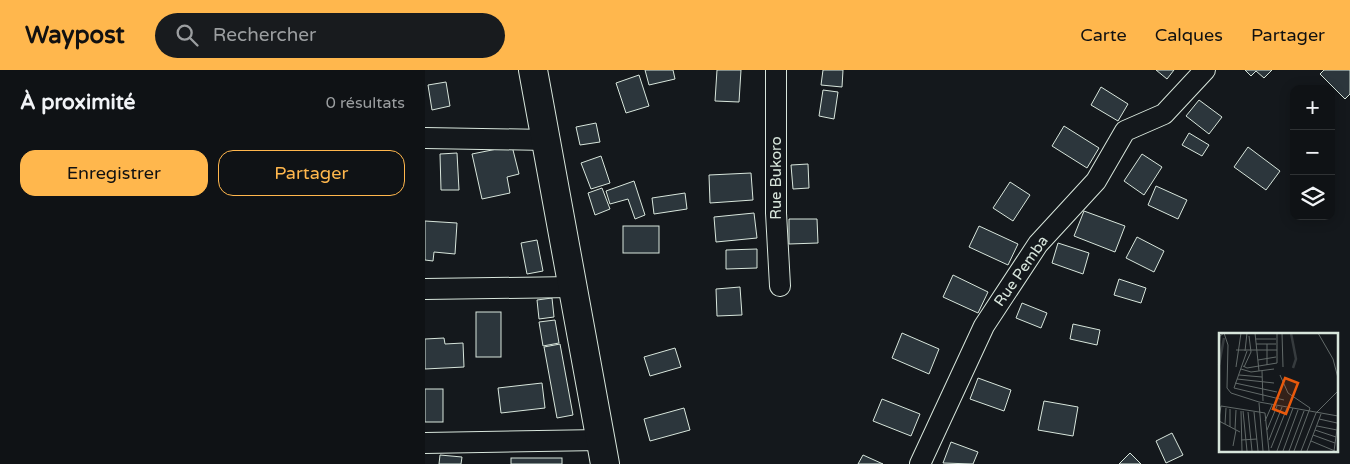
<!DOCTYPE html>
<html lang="fr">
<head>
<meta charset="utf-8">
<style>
	:root { --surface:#0f1215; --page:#181b1e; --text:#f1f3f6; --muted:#9b9ea0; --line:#2f3234; --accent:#ffb74d }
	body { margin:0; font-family:"Varela Round",sans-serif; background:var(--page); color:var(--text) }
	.controls { position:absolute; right:15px; top:15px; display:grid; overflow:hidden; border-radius:10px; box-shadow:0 2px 12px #0003 }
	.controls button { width:45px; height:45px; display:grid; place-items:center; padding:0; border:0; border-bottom:1px solid var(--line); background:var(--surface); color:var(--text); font:25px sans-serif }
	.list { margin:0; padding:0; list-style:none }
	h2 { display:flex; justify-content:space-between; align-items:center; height:65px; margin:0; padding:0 20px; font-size:21px }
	h2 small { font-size:16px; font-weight:400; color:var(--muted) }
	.actions { display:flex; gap:10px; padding:15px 20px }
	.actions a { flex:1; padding:11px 0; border:1px solid var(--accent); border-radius:15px; text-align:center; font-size:18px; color:var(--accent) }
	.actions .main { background:var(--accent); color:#111 }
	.icon { flex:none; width:28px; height:28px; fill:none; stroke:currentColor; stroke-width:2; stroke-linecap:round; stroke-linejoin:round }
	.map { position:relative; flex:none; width:925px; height:394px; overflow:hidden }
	header { display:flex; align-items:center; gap:30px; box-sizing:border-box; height:70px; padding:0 25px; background:var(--accent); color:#111 }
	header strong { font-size:24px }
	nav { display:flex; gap:28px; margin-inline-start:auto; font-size:18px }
	.search { width:350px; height:45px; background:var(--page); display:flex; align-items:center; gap:12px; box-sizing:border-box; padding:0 18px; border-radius:28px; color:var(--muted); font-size:19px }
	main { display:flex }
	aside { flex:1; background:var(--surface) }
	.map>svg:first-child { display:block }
	.building { fill:#2c363c; stroke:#d8e6dc }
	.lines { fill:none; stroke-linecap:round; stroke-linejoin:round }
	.minor-casing { stroke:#d8e6dc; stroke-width:22 }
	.trunk-casing { stroke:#d8e6dc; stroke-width:30 }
	.minor { stroke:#14181c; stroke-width:20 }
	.trunk { stroke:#14181c; stroke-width:28 }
	.labels { text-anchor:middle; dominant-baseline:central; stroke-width:4; stroke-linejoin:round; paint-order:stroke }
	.street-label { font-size:15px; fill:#d8e6dc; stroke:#14181c }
	.inset-river { fill:none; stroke:#363b3e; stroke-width:2.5 }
	.inset-road { fill:none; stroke:#626a69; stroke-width:1 }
	.view { fill:#e8590c; fill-opacity:0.15; stroke:#e8590c; stroke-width:2.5 }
	.inset-edge { fill:none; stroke:#d8e6dc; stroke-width:2.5 }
</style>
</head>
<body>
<header>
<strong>Waypost</strong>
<div class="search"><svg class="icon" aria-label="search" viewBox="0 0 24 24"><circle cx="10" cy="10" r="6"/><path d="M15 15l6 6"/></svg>Rechercher</div>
<nav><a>Carte</a><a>Calques</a><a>Partager</a></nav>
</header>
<main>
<aside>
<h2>À proximité<small>0 résultats</small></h2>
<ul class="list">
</ul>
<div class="actions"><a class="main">Enregistrer</a><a>Partager</a></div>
</aside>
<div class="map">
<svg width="925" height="394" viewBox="0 0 925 394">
	<rect width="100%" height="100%" fill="#14181c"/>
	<g class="building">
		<path d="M220 0H248L250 9 224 15Z"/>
		<path d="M292 0H316L314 32 290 31Z"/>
		<path d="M398 0H418L417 17 396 15Z"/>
		<path d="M731 0H749L742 9Z"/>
		<path d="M820 0H847L839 8 831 1 826 6Z"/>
		<path d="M899 0H925V24L920 29 895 4Z"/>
		<path d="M214 5 224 36 201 43 191 13Z"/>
		<path d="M21 12 25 36 7 40 3 15Z"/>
		<path d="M676 17 703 34 693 51 666 35Z"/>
		<path d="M398 20 413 22 409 49 394 46Z"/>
		<path d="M774 30 797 47 784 64 761 46Z"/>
		<path d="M171 53 175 72 155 75 151 57Z"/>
		<path d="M639 56 674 78 662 98 627 76Z"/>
		<path d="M764 63 784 75 777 86 757 75Z"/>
		<path d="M87 76 94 104 82 107 85 123 57 129 47 84Z"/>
		<path d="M823 77 855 101 841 120 809 97Z"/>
		<path d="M32 83 34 120H16L15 84Z"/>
		<path d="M717 84 737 97 719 125 699 111Z"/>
		<path d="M176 86 185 113 166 119 156 93Z"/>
		<path d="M383 94 384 118 368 119 366 95Z"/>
		<path d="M326 103 328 130 285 133 284 105Z"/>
		<path d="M209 111 220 145 210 149 203 129 185 134 181 121Z"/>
		<path d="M585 112 605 125 588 151 568 138Z"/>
		<path d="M731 116 762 130 753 149 723 135Z"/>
		<path d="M177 118 185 139 170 145 163 123Z"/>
		<path d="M260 123 262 139 229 144 227 128Z"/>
		<path d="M659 141 700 156 690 182 649 166Z"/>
		<path d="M329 143 332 168 291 172 289 147Z"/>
		<path d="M364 149H392L393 173 364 174Z"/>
		<path d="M0 151 32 153 30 184 9 182 8 191 0 190Z"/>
		<rect x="198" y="156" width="36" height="27"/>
		<path d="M554 156 593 174 583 195 544 177Z"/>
		<path d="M712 167 739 181 729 202 701 188Z"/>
		<path d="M112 170 118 201 102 204 96 173Z"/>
		<path d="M633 173 664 183 658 204 627 193Z"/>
		<path d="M332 179V198L301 199V180Z"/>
		<path d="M528 205 563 222 553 243 518 227Z"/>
		<path d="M694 209 721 218 716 233 689 225Z"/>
		<path d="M315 217 317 245 292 246 291 219Z"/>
		<path d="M127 228 129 247 114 249 112 230Z"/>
		<path d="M597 233 622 243 616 258 591 248Z"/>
		<rect x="51" y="242" width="25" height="45"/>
		<path d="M130 250 134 273 118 276 114 252Z"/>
		<path d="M648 254 675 260 672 275 645 269Z"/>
		<path d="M477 263 514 279 504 304 467 288Z"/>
		<path d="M19 268 20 274 38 273 39 297 0 299V269Z"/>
		<path d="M135 274 148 345 132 348 119 277Z"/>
		<path d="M250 278 256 297 225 306 219 287Z"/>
		<path d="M553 308 586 320 579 341 545 329Z"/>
		<path d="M117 313 120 338 76 343 73 318Z"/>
		<rect x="0" y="319" width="18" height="33"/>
		<path d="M457 329 495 344 486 366 448 351Z"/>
		<path d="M619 331 653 337 648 366 613 360Z"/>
		<path d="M259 338 265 360 225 371 219 349Z"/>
		<path d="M747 363 758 385 741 393 731 371Z"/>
		<path d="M526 372 553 382 548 394 518 393Z"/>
		<path d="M705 383 716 394H694Z"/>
		<path d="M15 385 37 387 36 394H14Z"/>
		<path d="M438 385 458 394H433Z"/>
		<rect x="86" y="388" width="51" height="6"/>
	</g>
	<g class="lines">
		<defs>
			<g id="minor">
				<path d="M351 0V143L355 216"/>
				<path d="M0 68 121 70"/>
				<path d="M0 219 148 217"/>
				<path d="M0 373 175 370"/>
				<path d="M495 394 559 256 613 174 671 111 700 61 739 44 780 0"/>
			</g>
			<path id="trunk" d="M108 0 180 394"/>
		</defs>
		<use href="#minor" class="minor-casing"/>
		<use href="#trunk" class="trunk-casing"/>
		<use href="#minor" class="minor"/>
		<use href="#trunk" class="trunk"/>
	</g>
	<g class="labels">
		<g class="street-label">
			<text transform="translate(351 108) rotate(-90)">Rue Bukoro</text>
			<text transform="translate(596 201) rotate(-55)">Rue Pemba</text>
		</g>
	</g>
	<g transform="translate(794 263)">
		<rect width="119" height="119" fill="#14181c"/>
		<path class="inset-river" d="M72 0 77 26 74 35M0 32 5 5"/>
		<path class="inset-road" d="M5 0 9 12 8 55 12 60 40 69 119 83M36 0 40 38M63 0 64 34M99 0 114 26 119 45M36 6H57M37 11H57M48 11V32M0 14 1 3 5 0M17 17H58M26 18 28 0M28 18 15 55 65 67M39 27 57 24M24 33 28 35 58 30V0M17 34 22 0M25 34 32 19 30 3M22 36 32 39 55 36M43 38 44 68M20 42 43 44M61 42 69 60 91 75 75 118M18 46 55 50M16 50 58 59M40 70 44 118M22 78 23 118M24 78 28 118M29 79 33 118M35 79 39 118M40 79 46 80 50 118M0 85 2 73 40 79M100 86 118 90M0 88 21 99M46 88 53 72M6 91 7 75M98 93 118 97M11 94V76M16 96 17 77M48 97 58 73M96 97 117 104M94 102 116 110M22 107 38 106M50 107 63 74M92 108 116 118M14 113 17 97M52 115 68 75M58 118 74 75M64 118 79 77M70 118 85 78M82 118 97 80 119 58M88 118 102 81M115 118 119 89"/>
		<path class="view" d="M66 45 79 50 67 81 54 76Z"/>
		<rect width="119" height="119" class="inset-edge"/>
	</g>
</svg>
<div class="controls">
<button>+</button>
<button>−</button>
<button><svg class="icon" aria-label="layers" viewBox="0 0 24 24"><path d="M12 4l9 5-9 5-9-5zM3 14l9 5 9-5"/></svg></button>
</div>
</div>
</main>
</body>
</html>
